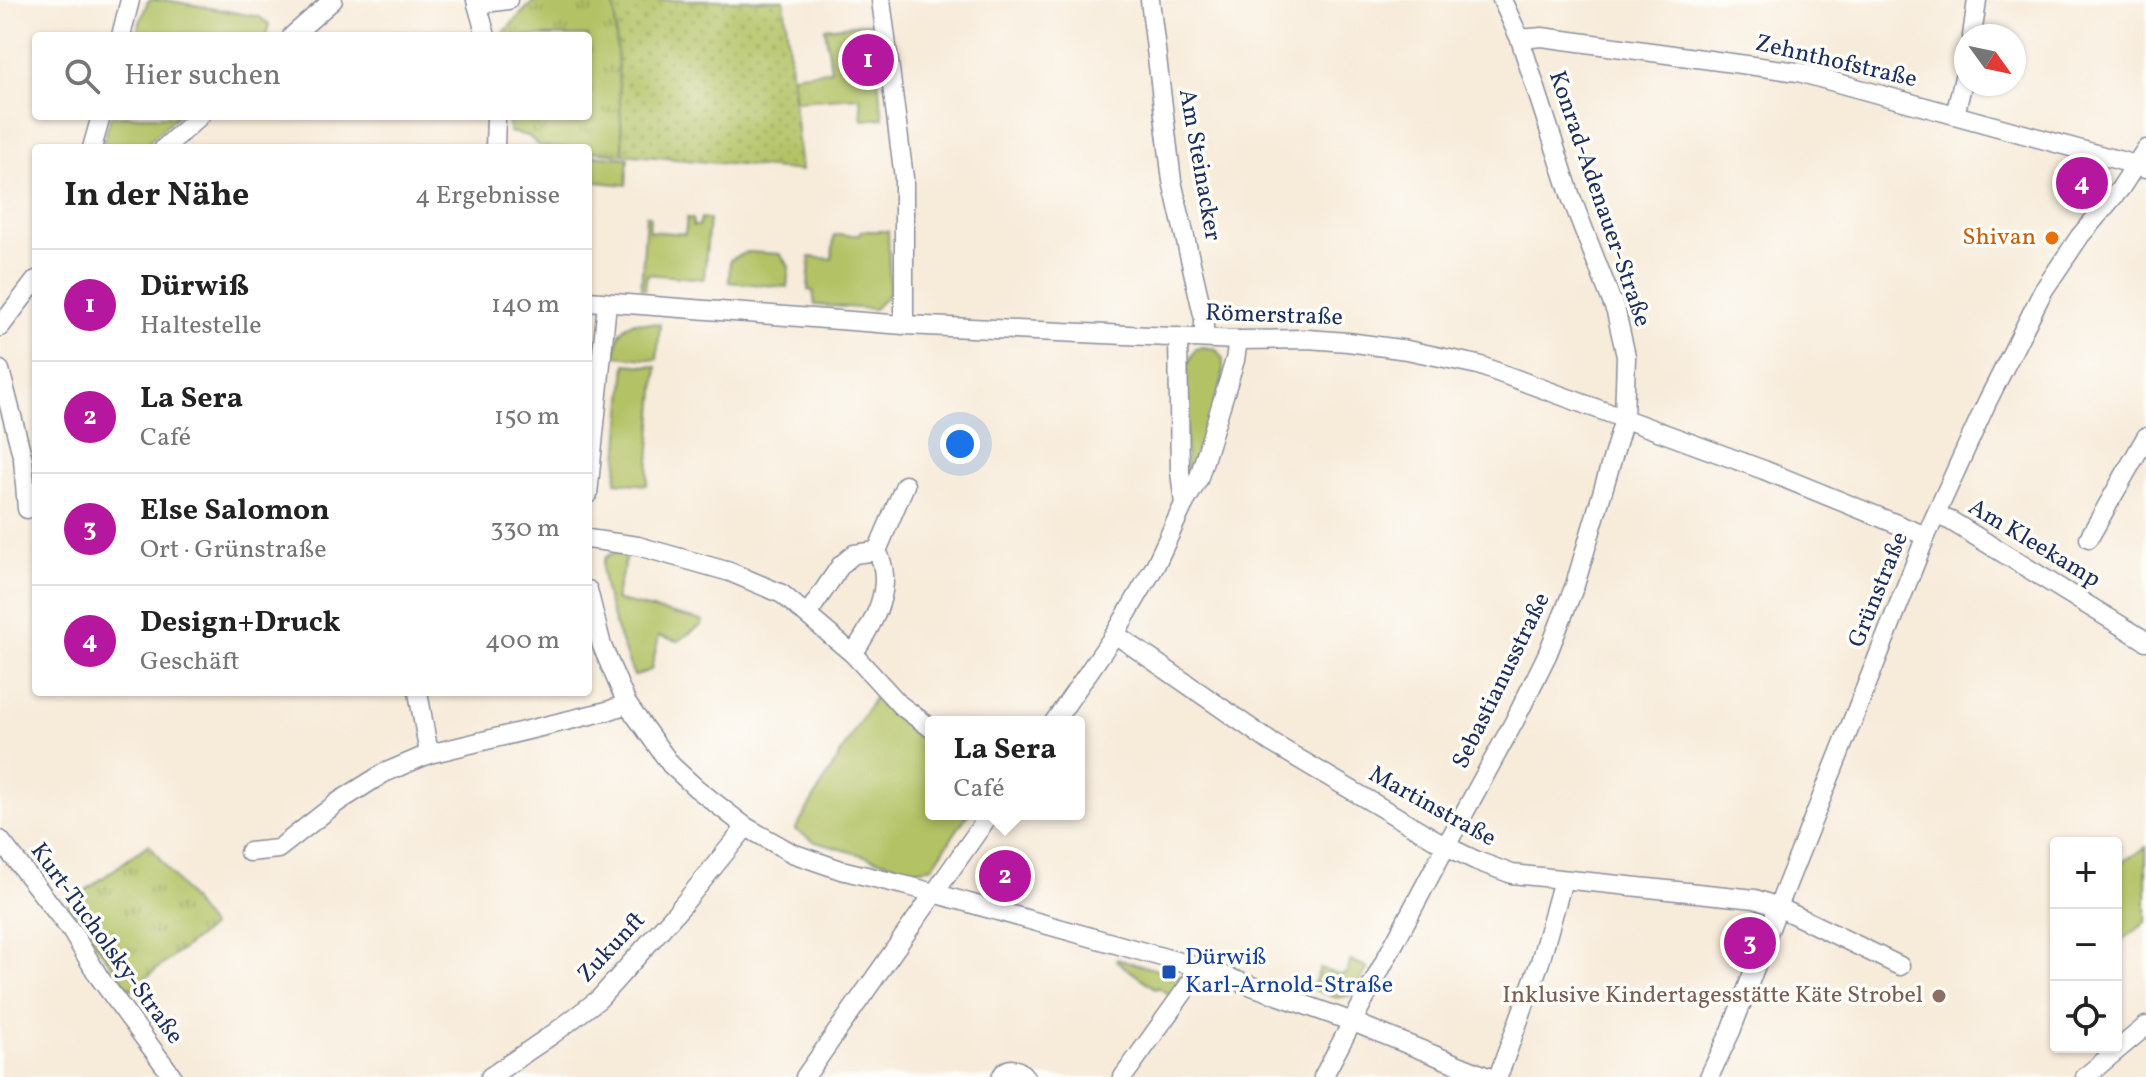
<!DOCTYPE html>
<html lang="de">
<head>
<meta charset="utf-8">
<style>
	:root { --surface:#fff; --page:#f2f2f2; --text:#222; --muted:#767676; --line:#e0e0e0; --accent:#b5179e }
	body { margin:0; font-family:Vollkorn,serif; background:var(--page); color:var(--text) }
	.controls { position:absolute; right:24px; bottom:24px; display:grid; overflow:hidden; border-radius:8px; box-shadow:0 2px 6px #0004 }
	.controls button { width:72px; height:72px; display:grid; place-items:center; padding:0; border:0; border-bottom:2px solid var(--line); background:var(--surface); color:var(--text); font:40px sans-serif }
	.compass { position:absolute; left:1954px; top:24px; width:72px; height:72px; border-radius:50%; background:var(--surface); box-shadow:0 2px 6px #0004; rotate:123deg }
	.you { position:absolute; left:960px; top:444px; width:28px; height:28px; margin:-20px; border:6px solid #fff; border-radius:50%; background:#1a73e8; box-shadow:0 0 0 12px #1a73e833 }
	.badge { display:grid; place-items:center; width:52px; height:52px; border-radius:50%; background:var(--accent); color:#fff; font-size:26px; font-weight:700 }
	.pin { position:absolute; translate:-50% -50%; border:4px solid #fff; box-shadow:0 2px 8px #0006 }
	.popup { position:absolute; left:925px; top:716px; width:160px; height:104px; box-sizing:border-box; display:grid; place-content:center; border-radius:8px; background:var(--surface); filter:drop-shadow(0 2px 6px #0005); font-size:26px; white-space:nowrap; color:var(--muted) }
	.popup b { font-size:30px; color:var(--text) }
	.popup::after { content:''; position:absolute; left:50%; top:100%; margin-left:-16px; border:16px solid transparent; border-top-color:var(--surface) }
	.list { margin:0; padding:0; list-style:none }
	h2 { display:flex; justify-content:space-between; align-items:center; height:104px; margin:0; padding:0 32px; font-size:34px }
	h2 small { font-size:26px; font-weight:400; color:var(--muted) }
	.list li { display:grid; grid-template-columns:52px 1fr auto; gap:24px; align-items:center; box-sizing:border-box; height:112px; padding:0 32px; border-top:2px solid var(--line) }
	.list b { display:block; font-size:30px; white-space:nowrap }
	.list p { margin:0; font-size:26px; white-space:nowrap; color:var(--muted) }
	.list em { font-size:26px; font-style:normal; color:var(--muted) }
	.icon { flex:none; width:44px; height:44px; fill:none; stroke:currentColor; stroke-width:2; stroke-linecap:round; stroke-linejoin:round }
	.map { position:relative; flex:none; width:2146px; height:1077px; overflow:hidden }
	.search { position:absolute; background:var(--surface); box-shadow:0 2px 6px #0004; left:32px; top:32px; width:560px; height:88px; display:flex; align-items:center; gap:20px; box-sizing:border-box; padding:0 28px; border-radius:8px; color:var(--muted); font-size:30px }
	.panel { position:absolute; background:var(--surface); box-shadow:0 2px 6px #0004; left:32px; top:144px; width:560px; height:552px; border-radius:8px }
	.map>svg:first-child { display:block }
	.grass { fill:#b3c265; stroke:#677862; stroke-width:2 }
	.park { fill:url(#park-tufts); stroke:#677862; stroke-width:2 }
	.garden { fill:url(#garden-dots); stroke:#677862; stroke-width:2 }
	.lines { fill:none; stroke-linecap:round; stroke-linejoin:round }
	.minor-casing { stroke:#898d9c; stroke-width:21 }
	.minor { stroke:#fff; stroke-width:18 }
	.food-dot { fill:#e8710a; stroke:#fdfcf7; stroke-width:3 }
	.transit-dot { fill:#1a4fb4; stroke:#fdfcf7; stroke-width:3 }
	.education-dot { fill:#8d6e63; stroke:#fdfcf7; stroke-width:3 }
	.labels { text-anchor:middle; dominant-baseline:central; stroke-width:7; stroke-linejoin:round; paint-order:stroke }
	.street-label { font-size:24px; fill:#1b2f5e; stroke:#fdfcf7 }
	.food-label { font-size:24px; fill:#c56008; stroke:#fdfcf7; text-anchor:end }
	.transit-label { font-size:24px; fill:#164399; stroke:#fdfcf7; text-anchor:start }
	.education-label { font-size:24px; fill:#785e54; stroke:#fdfcf7; text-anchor:end }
</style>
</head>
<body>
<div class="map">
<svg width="2146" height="1077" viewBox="0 0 2146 1077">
	<defs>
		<pattern id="park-tufts" width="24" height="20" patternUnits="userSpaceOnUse" patternTransform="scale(2)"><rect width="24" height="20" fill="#b3c265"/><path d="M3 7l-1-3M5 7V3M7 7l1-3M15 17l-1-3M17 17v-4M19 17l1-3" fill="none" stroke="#919e56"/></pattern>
		<pattern id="garden-dots" width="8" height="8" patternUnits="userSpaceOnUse" patternTransform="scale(2)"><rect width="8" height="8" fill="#b3c265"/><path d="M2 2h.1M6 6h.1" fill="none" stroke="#919e56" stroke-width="1.8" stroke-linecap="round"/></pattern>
	</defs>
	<rect width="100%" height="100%" fill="#fdfcf7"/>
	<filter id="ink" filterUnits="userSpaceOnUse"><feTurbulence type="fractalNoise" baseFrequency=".0125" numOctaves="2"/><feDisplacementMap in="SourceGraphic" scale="16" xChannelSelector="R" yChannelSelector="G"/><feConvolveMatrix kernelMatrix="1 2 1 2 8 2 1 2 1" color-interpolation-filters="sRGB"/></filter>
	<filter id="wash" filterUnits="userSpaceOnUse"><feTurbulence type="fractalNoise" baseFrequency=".006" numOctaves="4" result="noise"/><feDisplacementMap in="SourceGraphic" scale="32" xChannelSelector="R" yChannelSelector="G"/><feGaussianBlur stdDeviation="1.8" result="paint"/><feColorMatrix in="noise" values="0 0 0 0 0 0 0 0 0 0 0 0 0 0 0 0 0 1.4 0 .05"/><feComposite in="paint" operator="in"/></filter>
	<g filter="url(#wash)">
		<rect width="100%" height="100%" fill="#f7ebd9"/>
		<g class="grass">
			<path d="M152 0H166L259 17 269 24 266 36H135L148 1Z"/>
			<path d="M870 23 883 118 862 120 860 97 795 101 792 75 831 70 825 28Z"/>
			<path d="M111 116H177L142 148H101Z"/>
			<path d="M588 155 628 158 626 185 588 181Z"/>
			<path d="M646 215 650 216 649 231 685 234 687 218 693 219V226H699L701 218 709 219 704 279 647 274 645 289H641Z"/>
			<path d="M860 231H888L890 293 874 309 815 305 813 291 808 290 810 257 832 259 834 235H860Z"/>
			<path d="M747 252 780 254 789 266 787 287 729 282 730 260Z"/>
			<path d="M634 322 660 324 657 360 616 356C617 339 618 329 634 322Z"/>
			<path d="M1202 347 1216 349 1223 359V379L1194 474 1186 472 1187 364 1196 349Z"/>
			<path d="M626 364 657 367 647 485 616 482Z"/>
			<path d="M614 553 627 555 615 600 703 621 702 625 678 641 659 636 651 670 634 676C626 656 595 578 604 560 607 555 609 555 614 553Z"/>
			<path d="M874 698 912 732 931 746V814H968L932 867 914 870 816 842 795 830Z"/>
			<path d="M2146 847V922L2116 946V866Z"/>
			<path d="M1117 959 1158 970V973L1171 977 1173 974 1186 978 1172 997 1158 987 1156 989 1116 961Z"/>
			<path d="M1351 960 1368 968 1351 995 1337 998 1312 989 1320 968 1339 975 1347 973Z"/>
		</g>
		<g class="park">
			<path d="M550 0H614L623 154 588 151V148L541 147 528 136 509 132V116H588V36H502V34L533 2Z"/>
			<path d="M149 844 211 927 130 990 67 904Z"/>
		</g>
		<path class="garden" d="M614 0H784L801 171 623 154Z"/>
	</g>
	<g filter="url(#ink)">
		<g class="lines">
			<defs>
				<g id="minor">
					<path d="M476 0 486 36"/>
					<path d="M881 0 904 178V325"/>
					<path d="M1150 0 1172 181 1204 319V338"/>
					<path d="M477 4 508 0"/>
					<path d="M121 36 130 0"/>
					<path d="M292 36 333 0"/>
					<path d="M1972 36 1977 0"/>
					<path d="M1520 39 1542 37 1798 72 2136 165 2145 169"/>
					<path d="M1955 115 1966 69"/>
					<path d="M92 148 101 116"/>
					<path d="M164 148 200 116"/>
					<path d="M495 148 496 116"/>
					<path d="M588 301 904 325 1238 340 1307 339 1348 342 1407 350 1478 365 1764 470 1926 536"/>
					<path d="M0 327 36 280"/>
					<path d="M1178 337 1180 472 1184 504"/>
					<path d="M0 370 23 459 27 509"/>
					<path d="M588 494 607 303"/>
					<path d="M1936 515 1951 521 2146 641"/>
					<path d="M2089 538 2146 437"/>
					<path d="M588 539 638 546 730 572 782 594 853 654 900 705 931 728"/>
					<path d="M877 551 905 485"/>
					<path d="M588 590 602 646 627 704 671 765 696 788 746 827 792 853 841 870 912 887 1201 968 1353 1022 1488 1077"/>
					<path d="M807 615 841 565 854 554 877 551C896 586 873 624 853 654"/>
					<path d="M1115 634 1272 743 1446 846 1477 861 1512 874 1755 899 1778 907 1900 966"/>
					<path d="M418 692 429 754"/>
					<path d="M1054 722 1115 634 1155 566 1184 504 1198 480 1235 360 1238 340"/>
					<path d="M0 840 72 932 99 977 173 1077"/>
					<path d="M249 852 278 849 338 802 384 773 429 754 607 711 627 704"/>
					<path d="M490 1077 553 1034 599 999 681 907 746 827"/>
					<path d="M805 1077 990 814"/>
					<path d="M1001 1077C1007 1066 1018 1067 1025 1077"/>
					<path d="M1123 1077 1201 968"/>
					<path d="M1323 1077 1446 846 1514 722 1547 655 1575 585 1624 419 1626 356 1616 312 1571 197 1520 39 1502 0"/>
					<path d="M1498 1077 1540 962 1563 880"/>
					<path d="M1709 1077 1731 1031 1778 907 1926 536 1987 402 2043 291 2080 236 2120 189 2146 149"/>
					<path d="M2085 1077 2146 1026"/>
				</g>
			</defs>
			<use href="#minor" class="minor-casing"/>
			<use href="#minor" class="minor"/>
		</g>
	</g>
	<circle class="food-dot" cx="2052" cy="238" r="8"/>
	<rect class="transit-dot" x="1161" y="964" width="16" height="16" rx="4"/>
	<circle class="education-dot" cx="1939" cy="996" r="8"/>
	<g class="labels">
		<g class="street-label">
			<text transform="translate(1836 62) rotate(13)">Zehnthofstraße</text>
			<text transform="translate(1199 165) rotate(80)">Am Steinacker</text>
			<text transform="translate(1599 199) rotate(71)">Konrad-Adenauer-Straße</text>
			<text transform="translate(1274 316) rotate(2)">Römerstraße</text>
			<text transform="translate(2034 544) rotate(31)">Am Kleekamp</text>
			<text transform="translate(1879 590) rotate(-68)">Grünstraße</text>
			<text transform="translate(1502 681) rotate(-64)">Sebastianusstraße</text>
			<text transform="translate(1432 807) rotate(29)">Martinstraße</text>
			<text transform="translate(106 944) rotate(54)">Kurt-Tucholsky-Straße</text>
			<text transform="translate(612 948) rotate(-47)">Zukunft</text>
		</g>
		<g class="food-label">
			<text x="2036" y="238">Shivan</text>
		</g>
		<g class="transit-label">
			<text x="1185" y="958">Dürwiß<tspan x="1185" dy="28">Karl-Arnold-Straße</tspan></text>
		</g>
		<g class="education-label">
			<text x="1923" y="996">Inklusive Kindertagesstätte Käte Strobel</text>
		</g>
	</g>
</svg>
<div class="controls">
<button>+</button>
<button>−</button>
<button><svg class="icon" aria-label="locate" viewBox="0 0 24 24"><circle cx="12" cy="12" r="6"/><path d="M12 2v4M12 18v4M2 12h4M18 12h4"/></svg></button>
</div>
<svg class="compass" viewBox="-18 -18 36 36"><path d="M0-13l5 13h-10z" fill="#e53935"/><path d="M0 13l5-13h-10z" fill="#767676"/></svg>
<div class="you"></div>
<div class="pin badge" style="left:868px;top:60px">1</div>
<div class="pin badge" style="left:1005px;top:876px">2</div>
<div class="popup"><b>La Sera</b>Café</div>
<div class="pin badge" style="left:1750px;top:943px">3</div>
<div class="pin badge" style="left:2082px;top:183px">4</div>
<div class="search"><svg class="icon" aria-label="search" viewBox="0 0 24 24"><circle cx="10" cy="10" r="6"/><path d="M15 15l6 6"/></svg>Hier suchen</div>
<section class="panel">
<h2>In der Nähe<small>4 Ergebnisse</small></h2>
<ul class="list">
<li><span class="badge">1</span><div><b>Dürwiß</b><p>Haltestelle</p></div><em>140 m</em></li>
<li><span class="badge">2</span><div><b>La Sera</b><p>Café</p></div><em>150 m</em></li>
<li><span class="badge">3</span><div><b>Else Salomon</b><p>Ort · Grünstraße</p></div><em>330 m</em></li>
<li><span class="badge">4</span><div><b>Design+Druck</b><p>Geschäft</p></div><em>400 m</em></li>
</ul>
</section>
</div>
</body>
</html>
